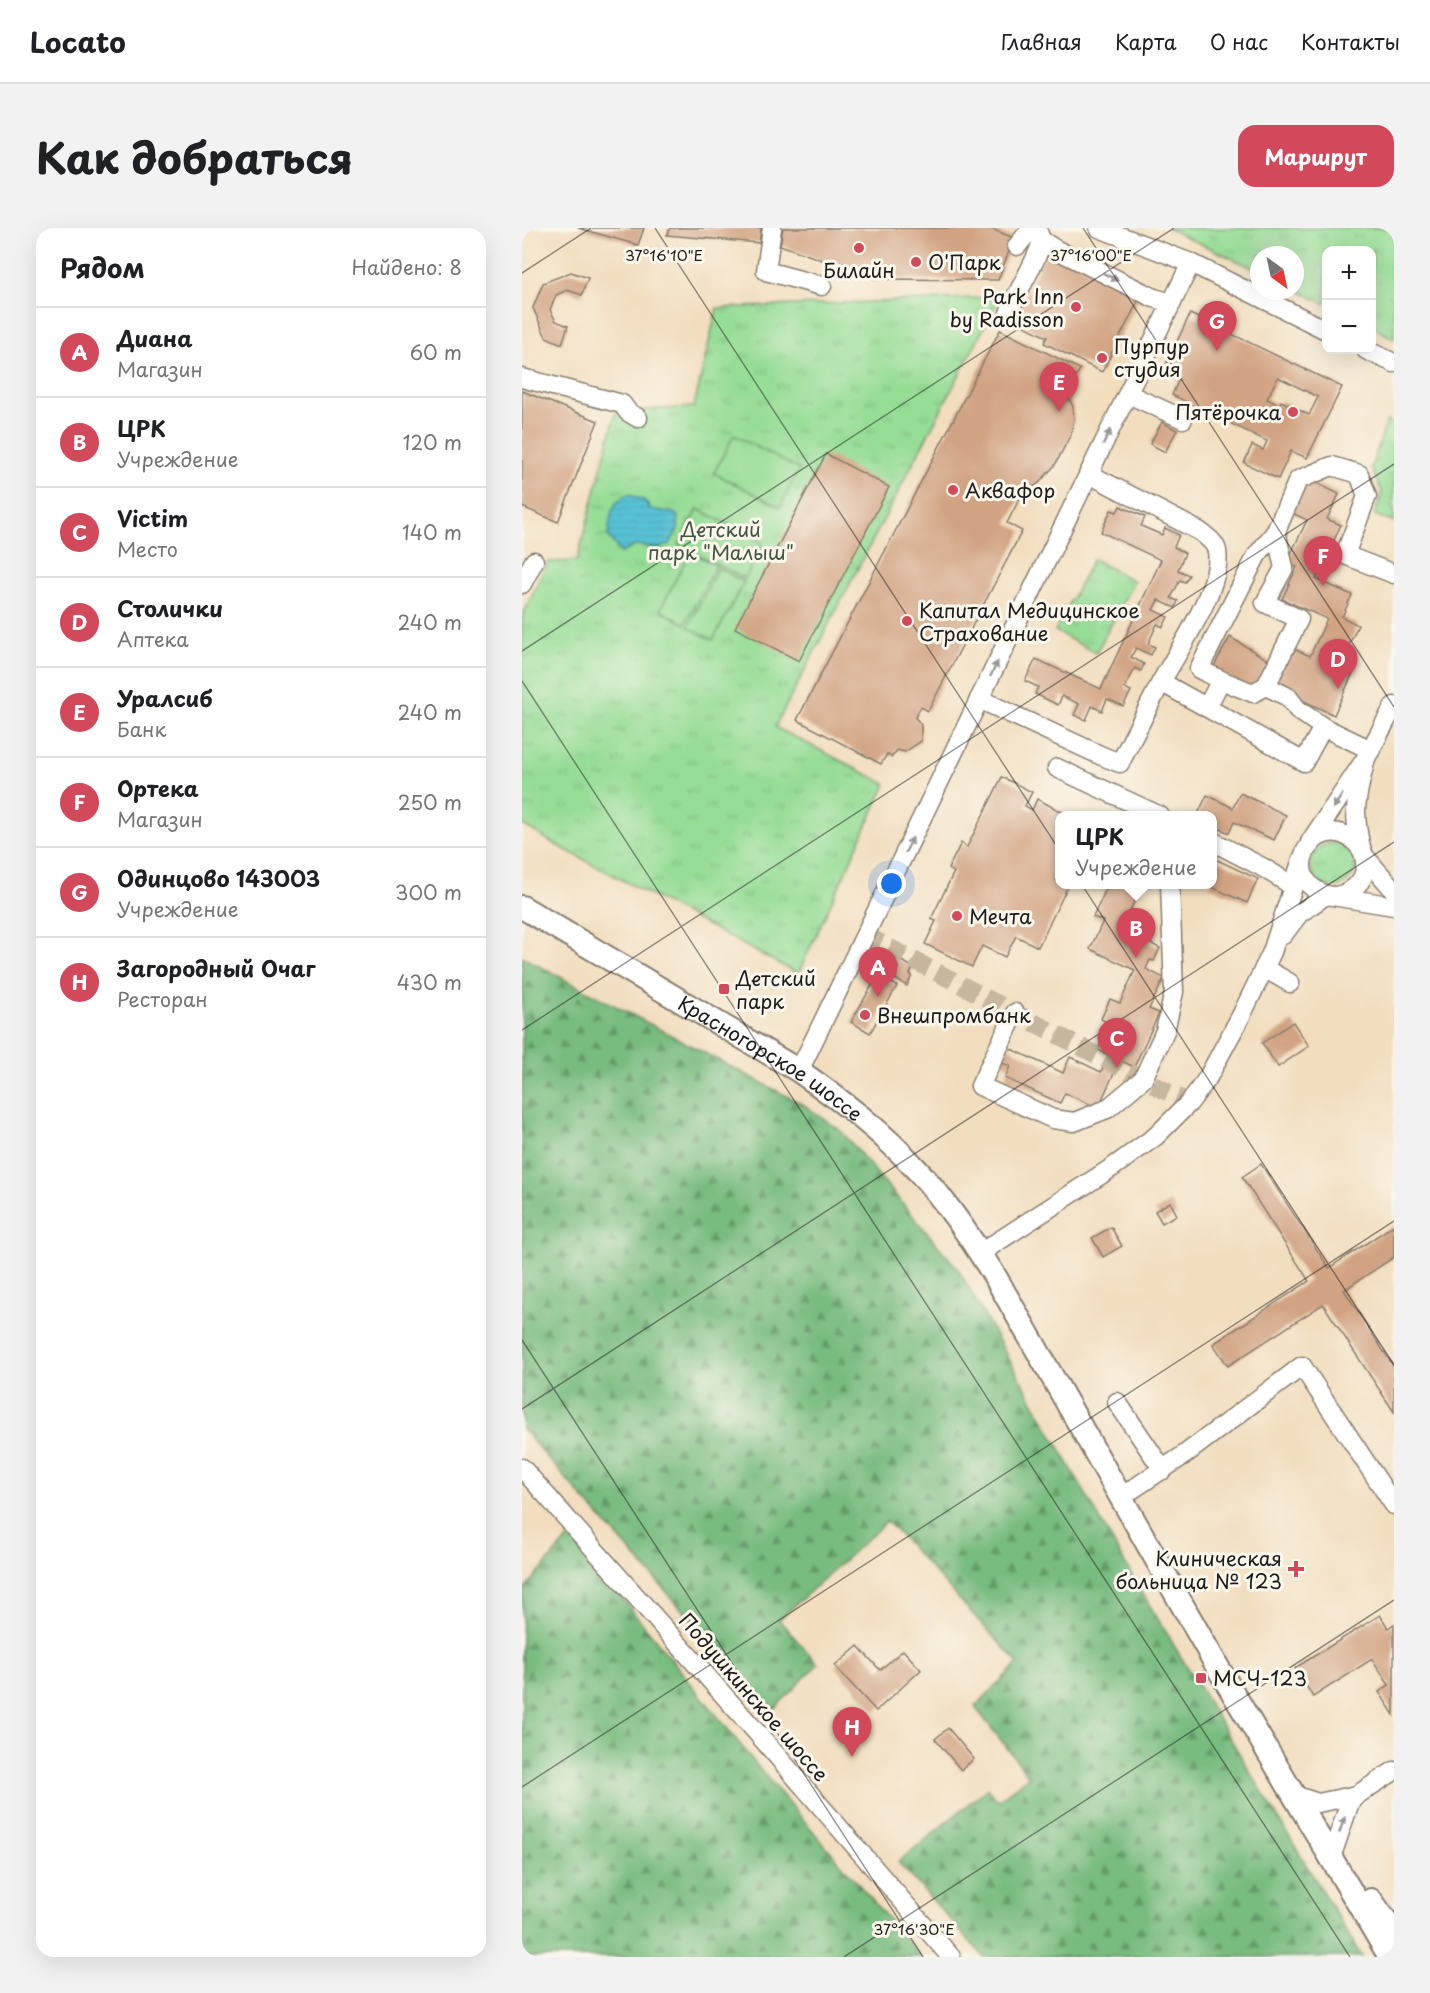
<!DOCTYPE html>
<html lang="ru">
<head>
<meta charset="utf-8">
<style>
	:root { --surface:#fff; --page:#f2f2f2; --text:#202124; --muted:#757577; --line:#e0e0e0; --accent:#d1495b }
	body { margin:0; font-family:"Playpen Sans",sans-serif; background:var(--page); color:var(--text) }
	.controls { position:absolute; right:18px; top:18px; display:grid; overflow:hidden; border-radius:12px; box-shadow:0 6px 24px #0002 }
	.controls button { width:54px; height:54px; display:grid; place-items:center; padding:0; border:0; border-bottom:2px solid var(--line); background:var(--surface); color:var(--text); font:30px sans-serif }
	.compass { position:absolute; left:728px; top:18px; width:54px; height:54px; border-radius:50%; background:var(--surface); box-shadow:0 6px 24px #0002; rotate:147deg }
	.you { position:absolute; left:370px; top:656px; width:21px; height:21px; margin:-15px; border:4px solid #fff; border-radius:50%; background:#1a73e8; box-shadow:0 0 0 9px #1a73e833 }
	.badge { display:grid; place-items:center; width:39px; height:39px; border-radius:50%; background:var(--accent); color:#fff; font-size:20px; font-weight:700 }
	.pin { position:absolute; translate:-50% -50px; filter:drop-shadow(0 2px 3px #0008) }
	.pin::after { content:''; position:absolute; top:32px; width:21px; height:18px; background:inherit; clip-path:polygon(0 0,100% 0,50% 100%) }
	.popup { position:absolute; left:533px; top:583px; width:162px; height:78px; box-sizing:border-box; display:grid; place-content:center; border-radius:12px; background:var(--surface); filter:drop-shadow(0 2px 4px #0005); font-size:20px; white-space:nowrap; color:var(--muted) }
	.popup b { font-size:22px; color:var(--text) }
	.popup::after { content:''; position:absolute; left:50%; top:100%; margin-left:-12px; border:12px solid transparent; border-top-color:var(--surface) }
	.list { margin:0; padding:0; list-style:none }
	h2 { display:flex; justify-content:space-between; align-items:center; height:78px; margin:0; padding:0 24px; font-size:26px }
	h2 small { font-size:20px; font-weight:400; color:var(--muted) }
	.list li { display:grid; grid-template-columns:39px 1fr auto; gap:18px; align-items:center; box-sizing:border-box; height:90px; padding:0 24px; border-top:2px solid var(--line) }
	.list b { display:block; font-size:22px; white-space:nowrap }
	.list p { margin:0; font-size:20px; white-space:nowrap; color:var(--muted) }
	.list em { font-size:20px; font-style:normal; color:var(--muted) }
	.map { position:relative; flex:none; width:872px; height:1729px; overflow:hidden; border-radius:18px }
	header { display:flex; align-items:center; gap:36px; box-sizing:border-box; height:84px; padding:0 30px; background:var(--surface); border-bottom:2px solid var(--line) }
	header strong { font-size:28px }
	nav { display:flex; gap:33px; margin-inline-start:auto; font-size:21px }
	.intro { display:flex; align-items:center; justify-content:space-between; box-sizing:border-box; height:144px; padding:0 36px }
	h1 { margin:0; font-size:42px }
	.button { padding:15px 27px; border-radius:18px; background:var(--accent); color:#fff; font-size:21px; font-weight:700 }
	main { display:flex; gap:36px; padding:0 36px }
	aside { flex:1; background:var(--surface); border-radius:18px; box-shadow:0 6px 24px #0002 }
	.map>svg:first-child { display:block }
	.grass { fill:url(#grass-tufts); stroke:#597c59; stroke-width:1.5 }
	.forest { fill:url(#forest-firs); stroke:#4a6c4e; stroke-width:1.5 }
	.pitch { fill:#96dd96; stroke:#597c59; stroke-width:1.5 }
	.water { fill:url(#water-rules); stroke:#3a7079; stroke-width:1.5 }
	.building { fill:#d1a382; fill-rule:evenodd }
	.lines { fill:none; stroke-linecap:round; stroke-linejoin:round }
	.minor-tunnel { stroke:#c7b79e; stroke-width:18; stroke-dasharray:18 9; stroke-linecap:butt }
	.minor-casing { stroke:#877d6e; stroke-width:21 }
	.major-casing { stroke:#877d6e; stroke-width:26 }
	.minor { stroke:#fff; stroke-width:18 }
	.major { stroke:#fff; stroke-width:22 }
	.oneway { fill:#999 }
	.ticks { fill:none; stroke:#1c1c1c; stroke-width:1.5; stroke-opacity:0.45 }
	.poi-dot { fill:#d1495b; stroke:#fbf7ec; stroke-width:2 }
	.labels { text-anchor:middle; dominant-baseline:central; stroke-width:6; stroke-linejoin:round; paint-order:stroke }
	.poi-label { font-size:20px; fill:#1c1c1c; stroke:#fbf7ec; text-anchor:start }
	.park-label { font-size:20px; fill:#415641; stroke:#fbf7ec }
	.street-label { font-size:20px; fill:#1c1c1c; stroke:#fbf7ec }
	.ticks-label { font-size:15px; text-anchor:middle; fill:#1c1c1c; stroke:#fbf7ec; stroke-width:6; stroke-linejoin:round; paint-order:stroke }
</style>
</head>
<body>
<header>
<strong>Locato</strong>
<nav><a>Главная</a><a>Карта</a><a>О нас</a><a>Контакты</a></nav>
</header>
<div class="intro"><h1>Как добраться</h1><a class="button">Маршрут</a></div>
<main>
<aside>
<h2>Рядом<small>Найдено: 8</small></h2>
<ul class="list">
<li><span class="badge">A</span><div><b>Диана</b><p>Магазин</p></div><em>60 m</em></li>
<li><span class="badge">B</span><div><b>ЦРК</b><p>Учреждение</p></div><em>120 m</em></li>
<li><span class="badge">C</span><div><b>Victim</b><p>Место</p></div><em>140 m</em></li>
<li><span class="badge">D</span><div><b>Столички</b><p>Аптека</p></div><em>240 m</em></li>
<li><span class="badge">E</span><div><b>Уралсиб</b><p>Банк</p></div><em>240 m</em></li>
<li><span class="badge">F</span><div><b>Ортека</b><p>Магазин</p></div><em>250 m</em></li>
<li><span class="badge">G</span><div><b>Одинцово 143003</b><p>Учреждение</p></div><em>300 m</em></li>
<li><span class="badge">H</span><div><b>Загородный Очаг</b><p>Ресторан</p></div><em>430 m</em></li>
</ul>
</aside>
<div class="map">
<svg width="872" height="1729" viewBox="0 0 872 1729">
	<defs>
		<pattern id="grass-tufts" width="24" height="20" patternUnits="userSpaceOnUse" patternTransform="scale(1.5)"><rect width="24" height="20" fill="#96dd96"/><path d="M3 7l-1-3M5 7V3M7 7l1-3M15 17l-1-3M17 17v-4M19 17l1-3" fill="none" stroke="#81bd81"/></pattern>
		<pattern id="forest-firs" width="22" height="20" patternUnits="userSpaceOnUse" patternTransform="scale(1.5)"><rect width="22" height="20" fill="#78bc7f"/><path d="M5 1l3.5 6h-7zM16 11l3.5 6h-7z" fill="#629867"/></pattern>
		<pattern id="water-rules" width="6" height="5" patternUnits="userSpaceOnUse" patternTransform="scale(1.5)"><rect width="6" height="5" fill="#59c3d6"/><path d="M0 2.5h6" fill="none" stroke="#4da7b7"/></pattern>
	</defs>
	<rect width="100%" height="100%" fill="#fbf7ec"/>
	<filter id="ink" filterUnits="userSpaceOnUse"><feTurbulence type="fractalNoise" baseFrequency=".0167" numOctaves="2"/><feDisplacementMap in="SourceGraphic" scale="12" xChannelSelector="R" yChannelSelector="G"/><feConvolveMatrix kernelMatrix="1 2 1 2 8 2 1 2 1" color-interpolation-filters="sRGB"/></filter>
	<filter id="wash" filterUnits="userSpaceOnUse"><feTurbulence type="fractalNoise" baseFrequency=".008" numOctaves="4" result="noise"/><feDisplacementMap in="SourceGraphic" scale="24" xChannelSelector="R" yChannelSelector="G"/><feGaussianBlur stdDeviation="1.35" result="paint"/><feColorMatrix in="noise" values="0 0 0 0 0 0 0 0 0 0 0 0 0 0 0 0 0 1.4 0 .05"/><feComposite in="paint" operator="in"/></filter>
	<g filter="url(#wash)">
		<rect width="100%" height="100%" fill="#f2debf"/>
		<g class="grass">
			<path d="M645 0H872V111L850 98V22H804V76L773 61V27H737V43Z"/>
			<path d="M478 69 253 499 364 556 276 746 31 615 0 596V389L26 334 55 333 94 184 172 179 195 80Z"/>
			<path d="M865 193 872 197V294L853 287 860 264 849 240Z"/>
			<path d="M571 331 612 353 574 425 533 403Z"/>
			<circle cx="811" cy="637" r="22"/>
		</g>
		<g class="forest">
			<path d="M0 729 282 877 319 903 436 1041 613 1353 840 1729H462L376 1634 466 1560 476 1573 507 1548 453 1479 496 1435 365 1293 257 1392 296 1436 250 1483 0 1201Z"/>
			<path d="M49 1307 242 1546 399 1729H0V1364Z"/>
		</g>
		<g class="pitch">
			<path d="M212 207 277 241 258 279 192 245Z"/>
			<path d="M176 281 241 315 223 351 157 317Z"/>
			<path d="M168 324 194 337 163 396 138 382Z"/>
			<path d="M196 340 222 354 191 412 166 399Z"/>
		</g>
		<path class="water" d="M106 266 123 273 128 281 152 285 156 289V301L148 316 136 321 115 317 99 325 86 308C89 289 87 276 106 266Z"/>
		<g id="blocks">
			<g class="building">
				<path d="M56 0H122L116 17Z"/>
				<path d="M148 0H239L237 15 145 7Z"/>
				<path d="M261 0H467L492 10 476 52 354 51 258 17Z"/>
				<path d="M526 21 619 67 580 144 522 115 525 109 490 92Z"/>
				<path d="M49 44 66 50 60 67 45 62 34 67 28 82 34 93 46 98 40 116 24 109 11 80 21 55Z"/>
				<path d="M668 86 820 159 785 230 769 223 756 251 722 235 730 217 741 222 745 213 650 167 657 151 641 143ZM756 149 796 169 787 187 759 173 757 177 745 171Z"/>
				<path d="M478 102 558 141 545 166 551 179 552 191 549 206 533 237 516 256 500 266 485 295 500 303 406 483 399 479 393 489 399 497V513L383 524 375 522 370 529 365 526 359 536 275 492Z"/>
				<path d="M0 163 76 193 36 294 0 279Z"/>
				<path d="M640 194 655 202 643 224 628 216Z"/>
				<path d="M304 226 367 259 277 433 213 400Z"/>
				<path d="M786 251 817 266 805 291 819 297 794 351 830 367 820 389 836 397 820 432 834 438 812 487 749 458 768 419 788 428 805 391 760 371 775 339 765 334 785 292 770 285Z"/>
				<path d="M598 278 623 289 619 298 640 307 643 300 657 307 652 319 663 325 656 342 667 347 663 354 658 352 649 370 656 373 653 380 636 372 631 382 646 389 641 399 635 396 626 416 633 419 629 427 614 420 609 429 622 436 619 443 613 440 603 460 609 463 601 478 585 471 580 483 570 478 564 492 552 487 557 476 540 468 536 477 513 466 516 459 503 453 514 431 579 461 639 332 579 304 589 282 595 284Z"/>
				<path d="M708 409 748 433 730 463 691 440Z"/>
				<path d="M480 549 510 564 503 578 510 582 515 571 548 588H537V645L534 652 537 653V657L546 658 516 719 494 708 483 729 460 718 450 739 403 716 414 693 409 691 432 644 426 641 439 615 445 619Z"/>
				<path d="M718 565 764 587 752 612 712 594 707 605 690 597V588H675L685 567 711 580Z"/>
				<path d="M693 631 736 651 725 675 685 657 690 656V637Z"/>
				<path d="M586 657H620L599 702 638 720 632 733 628 732 624 741 642 750 627 781 637 785 612 839 598 832 576 880 543 865 538 875 483 850 488 838 478 834 485 819 541 845 548 829 579 844 587 827 576 822 588 796 579 791 588 771 598 775 613 742 568 721 581 693 571 689Z"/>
				<path d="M372 729 391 739 388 746 390 747 385 758 370 749 376 739 369 735Z"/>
				<path d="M356 747 375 758 348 805 329 794Z"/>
				<path d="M771 794 787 818 756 839 740 815Z"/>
				<path d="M739 936 807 1040 872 997V1029L822 1062 872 1139V1184L801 1076 706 1138 691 1116 787 1053 720 949Z"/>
				<path d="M648 974 655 987 640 995 633 983Z"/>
				<path d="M589 999 600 1018 581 1029 570 1010Z"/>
				<path d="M858 1387 866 1400 872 1396V1487L857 1464 867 1457 850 1431 791 1469 773 1440Z"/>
				<path d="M336 1418 358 1442 381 1422 399 1442 354 1483 313 1438Z"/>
				<path d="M426 1500 452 1531 439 1542 413 1511Z"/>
			</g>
		</g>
	</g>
	<g filter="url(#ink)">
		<use href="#blocks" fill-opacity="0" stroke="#877d6e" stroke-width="1.5"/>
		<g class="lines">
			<path class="minor-tunnel" d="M343 707 667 875"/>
			<defs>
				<g id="minor">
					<path d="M250 0 244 43 300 58"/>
					<path d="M577 0 669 35 804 102"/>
					<path d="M519 12 533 21 632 70 650 75"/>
					<path d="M495 18 510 0"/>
					<path d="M487 85C493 66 518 28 519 14 519 9 516 4 514 0"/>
					<path d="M844 122 872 135"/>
					<path d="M0 150 100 176 106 184 116 190"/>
					<path d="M606 166 661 191"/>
					<path d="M567 246 677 303C684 308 693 314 695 323 701 357 656 423 639 454"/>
					<path d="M0 356 12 333"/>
					<path d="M699 452 677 441 735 327 754 303 776 252 810 238 837 246 845 268 823 327 872 346"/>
					<path d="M744 458 777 391 743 375 762 340 754 303"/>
					<path d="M457 471 580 528 598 535 639 454 782 534 801 499 849 522"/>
					<path d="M685 479 699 452 731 465 744 458 766 469 776 482 801 499"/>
					<path d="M535 540 638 588"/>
					<path d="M690 613 740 639 771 658"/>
					<path d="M788 614 844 530 872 478"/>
					<path d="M839 621C803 572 748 646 804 667L872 678"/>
					<path d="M843 629 872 662"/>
					<path d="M812 668C828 667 843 654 843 638 844 631 841 626 839 619 836 607 834 594 834 582 835 564 840 547 844 530"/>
					<path d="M761 707 777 686 804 667"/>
					<path d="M742 740 768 755"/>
					<path d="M493 785 458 858 531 891 552 894 585 881 621 851 643 803 652 764 648 656"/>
					<path d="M277 843 669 35"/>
					<path d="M458 1025 591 939 634 908 667 875 685 851 720 786 750 724 780 631"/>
					<path d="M595 1174 641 1242"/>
					<path d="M0 1240 237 1507 429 1729"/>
					<path d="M599 1269 662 1227 780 1138 872 1277"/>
					<path d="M772 1567 796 1575 835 1567"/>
					<path d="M809 1630 827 1577 835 1567 872 1543"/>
				</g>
				<g id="major">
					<path id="s1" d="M0 679 277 843C320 873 361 904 396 943 426 975 451 1014 474 1050L695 1438 868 1729"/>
					<path d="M849 1672 872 1704"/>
				</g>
			</defs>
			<use href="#minor" class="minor-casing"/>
			<use href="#major" class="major-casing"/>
			<use href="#minor" class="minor"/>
			<use href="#major" class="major"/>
		</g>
		<defs><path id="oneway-solid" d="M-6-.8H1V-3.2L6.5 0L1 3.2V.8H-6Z" transform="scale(1.5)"/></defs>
		<g class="oneway">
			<use href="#oneway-solid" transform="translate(589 49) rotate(26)"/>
			<use href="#oneway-solid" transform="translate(585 209) rotate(-64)"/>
			<use href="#oneway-solid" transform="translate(472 441) rotate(-64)"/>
			<use href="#oneway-solid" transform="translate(816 573) rotate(123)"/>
			<use href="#oneway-solid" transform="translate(387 617) rotate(-64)"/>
			<use href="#oneway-solid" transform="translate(820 1597) rotate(-71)"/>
		</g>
	</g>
	<path class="ticks" d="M133 0 872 1137M561 0 872 479M0 45 69 0M0 423 652 0M0 453 828 1729M0 802 872 236M0 1112 401 1729M0 1181 872 614M0 1559 872 993M322 1729 872 1372"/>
	<g class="poi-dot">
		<circle cx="337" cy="20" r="6"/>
		<circle cx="394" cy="34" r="6"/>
		<circle cx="554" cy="79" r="6"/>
		<circle cx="580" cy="130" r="6"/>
		<circle cx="771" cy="184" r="6"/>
		<circle cx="431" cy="262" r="6"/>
		<circle cx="385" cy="393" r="6"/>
		<circle cx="435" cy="688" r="6"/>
		<rect x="196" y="755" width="12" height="12" rx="3"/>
		<circle cx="343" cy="787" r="6"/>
		<path d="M771 1332h6v6h6v6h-6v6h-6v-6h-6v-6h6z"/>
		<rect x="673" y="1444" width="12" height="12" rx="3"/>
	</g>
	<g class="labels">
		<g class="poi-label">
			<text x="406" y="34">О'Парк</text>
			<text x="337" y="42" text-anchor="middle">Билайн</text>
			<text x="542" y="68" text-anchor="end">Park Inn<tspan x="542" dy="23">by Radisson</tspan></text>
			<text x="592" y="118">Пурпур<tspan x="592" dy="23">студия</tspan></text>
			<text x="759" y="184" text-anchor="end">Пятёрочка</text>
			<text x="443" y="262">Аквафор</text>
			<text x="397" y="382">Капитал Медицинское<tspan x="397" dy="23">Страхование</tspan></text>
			<text x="447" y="688">Мечта</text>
			<text x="214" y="750">Детский<tspan x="214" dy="23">парк</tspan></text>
			<text x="355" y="787">Внешпромбанк</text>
			<text x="760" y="1330" text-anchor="end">Клиническая<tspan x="760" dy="23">больница № 123</tspan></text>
			<text x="691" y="1450">МСЧ-123</text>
		</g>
		<g class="park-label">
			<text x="199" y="301">Детский<tspan x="199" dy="23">парк "Малыш"</tspan></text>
		</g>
		<g class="street-label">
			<text stroke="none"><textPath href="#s1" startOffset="291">Красногорское шоссе</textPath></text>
			<text transform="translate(232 1469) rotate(49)">Подушкинское шоссе</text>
		</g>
	</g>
	<g class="ticks-label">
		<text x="142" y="33">37°16'10"E</text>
		<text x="569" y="33">37°16'00"E</text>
		<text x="392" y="1707">37°16'30"E</text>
	</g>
</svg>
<div class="controls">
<button>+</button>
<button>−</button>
</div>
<svg class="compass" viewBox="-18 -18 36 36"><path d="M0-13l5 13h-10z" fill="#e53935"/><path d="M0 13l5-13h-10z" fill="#757577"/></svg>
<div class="you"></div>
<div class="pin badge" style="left:356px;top:769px">A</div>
<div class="pin badge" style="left:614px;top:730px">B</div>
<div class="popup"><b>ЦРК</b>Учреждение</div>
<div class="pin badge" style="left:595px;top:840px">C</div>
<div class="pin badge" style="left:816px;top:461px">D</div>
<div class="pin badge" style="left:537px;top:184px">E</div>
<div class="pin badge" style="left:801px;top:358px">F</div>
<div class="pin badge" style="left:695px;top:123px">G</div>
<div class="pin badge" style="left:330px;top:1529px">H</div>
</div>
</main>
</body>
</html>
